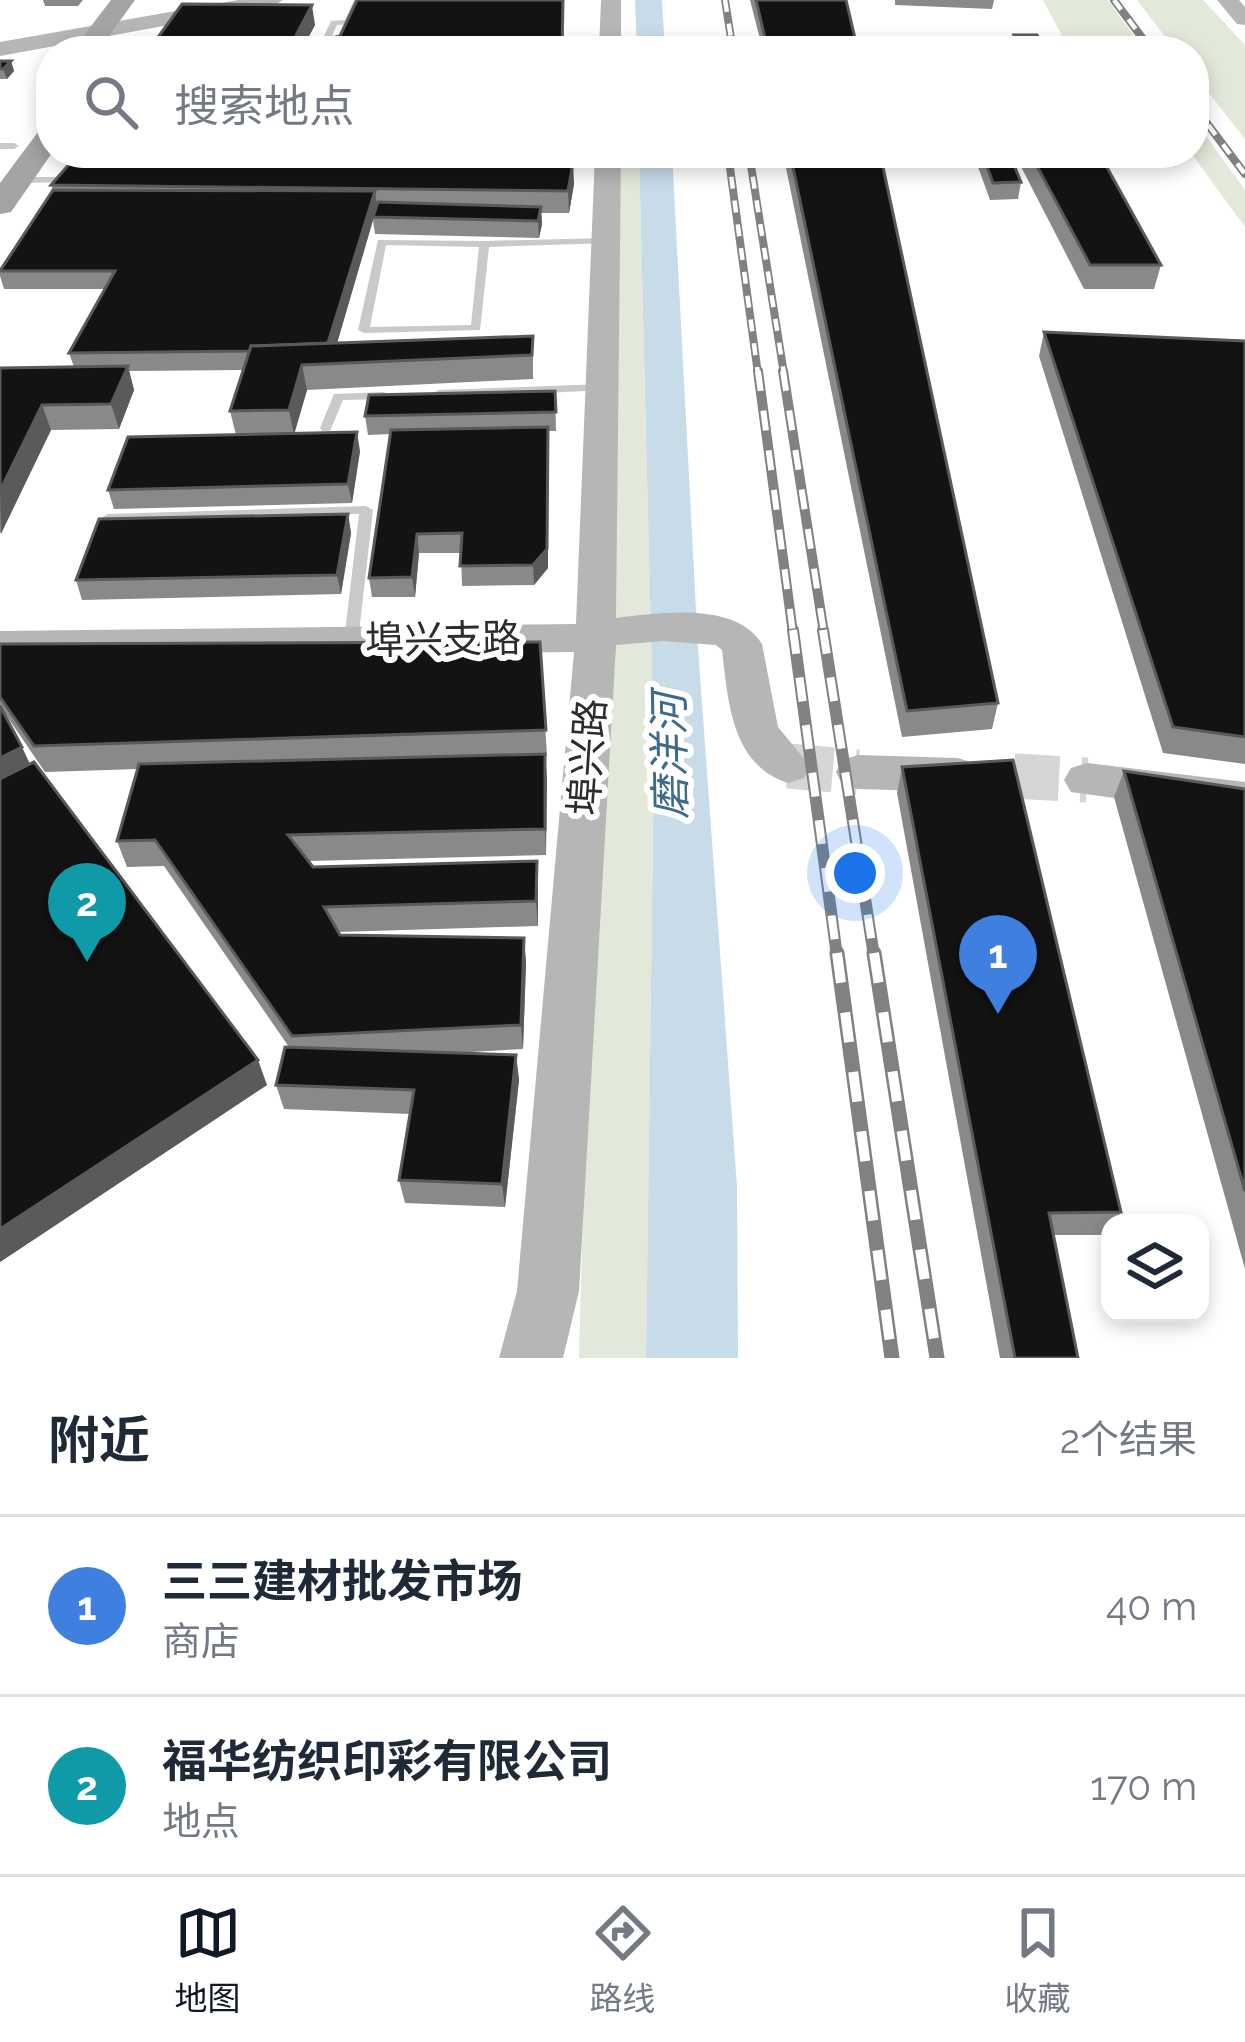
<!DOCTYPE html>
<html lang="zh">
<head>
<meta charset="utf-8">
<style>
	:root { --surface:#fff; --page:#f2f2f3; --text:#1f2937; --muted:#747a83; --line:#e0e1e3; --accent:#111827 }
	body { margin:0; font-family:Raleway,"Noto Sans SC",sans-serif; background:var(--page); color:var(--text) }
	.controls { position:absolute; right:36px; bottom:36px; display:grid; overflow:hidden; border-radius:24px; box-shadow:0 6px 18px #0003 }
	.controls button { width:108px; height:108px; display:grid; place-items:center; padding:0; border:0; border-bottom:3px solid var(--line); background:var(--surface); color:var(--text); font:60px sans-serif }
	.you { position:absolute; left:855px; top:873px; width:42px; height:42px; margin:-30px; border:9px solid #fff; border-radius:50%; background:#1a73e8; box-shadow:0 0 0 18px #1a73e833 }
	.badge { display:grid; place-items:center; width:78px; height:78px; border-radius:50%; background:var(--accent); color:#fff; font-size:39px; font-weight:700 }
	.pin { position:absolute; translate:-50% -99px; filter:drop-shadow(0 3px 6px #0008) }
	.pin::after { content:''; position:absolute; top:63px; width:42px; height:36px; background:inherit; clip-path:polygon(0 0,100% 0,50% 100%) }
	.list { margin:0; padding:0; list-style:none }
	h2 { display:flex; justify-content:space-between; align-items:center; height:156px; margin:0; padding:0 48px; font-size:51px }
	h2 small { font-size:39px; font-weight:400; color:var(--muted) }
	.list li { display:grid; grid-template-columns:78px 1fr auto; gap:36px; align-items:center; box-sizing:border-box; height:180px; padding:0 48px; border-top:3px solid var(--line) }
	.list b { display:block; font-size:45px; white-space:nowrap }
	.list p { margin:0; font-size:39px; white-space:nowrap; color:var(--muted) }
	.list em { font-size:39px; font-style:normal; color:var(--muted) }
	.icon { flex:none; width:66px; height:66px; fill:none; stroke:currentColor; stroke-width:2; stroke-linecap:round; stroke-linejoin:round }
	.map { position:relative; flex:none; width:1245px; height:1358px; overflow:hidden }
	.search { position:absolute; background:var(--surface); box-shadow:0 6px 18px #0003; left:36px; right:36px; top:36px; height:132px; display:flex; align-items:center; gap:30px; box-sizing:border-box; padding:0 42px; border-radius:48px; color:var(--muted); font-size:45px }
	.sheet { height:516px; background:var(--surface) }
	nav { display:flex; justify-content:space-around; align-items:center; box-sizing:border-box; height:168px; border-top:3px solid var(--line); background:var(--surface); font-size:33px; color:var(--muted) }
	nav a { display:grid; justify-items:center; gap:6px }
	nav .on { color:var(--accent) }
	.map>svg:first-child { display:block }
	.green { fill:#e2e9da }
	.water { fill:#c7dbe9 }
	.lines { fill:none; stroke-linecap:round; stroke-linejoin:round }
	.secondary-tunnel { stroke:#d5d5d5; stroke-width:45; stroke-dasharray:45 22; stroke-linecap:butt }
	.lane { fill:#c9c9c9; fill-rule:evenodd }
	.secondary { fill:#b6b6b6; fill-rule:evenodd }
	.primary { fill:#a4a4a4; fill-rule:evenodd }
	.rail-far3-casing { stroke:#818181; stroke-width:8 }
	.rail-far2-casing { stroke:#818181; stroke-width:10 }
	.rail-far1-casing { stroke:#818181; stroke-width:12 }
	.rail-casing { stroke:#818181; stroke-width:15 }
	.rail-far3 { stroke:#fff; stroke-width:4.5; stroke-dasharray:12; stroke-linecap:butt }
	.rail-far2 { stroke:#fff; stroke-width:6; stroke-dasharray:20; stroke-linecap:butt }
	.rail-far1 { stroke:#fff; stroke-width:8; stroke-dasharray:24; stroke-linecap:butt }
	.rail { stroke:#fff; stroke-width:10; stroke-dasharray:30; stroke-linecap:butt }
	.wall { fill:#898989 }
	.shaded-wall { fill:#5a5a5a }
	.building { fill:#131313; stroke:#5a5a5a; stroke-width:3 }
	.labels { text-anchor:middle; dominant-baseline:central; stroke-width:12; stroke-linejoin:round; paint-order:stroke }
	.street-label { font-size:39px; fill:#2c2c2c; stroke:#fff }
	.water-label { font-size:42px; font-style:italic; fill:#3f6b8a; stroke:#fff }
</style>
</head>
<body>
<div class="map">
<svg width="1245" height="1358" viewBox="0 0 1245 1358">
	<rect width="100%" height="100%" fill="#fff"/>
	<g class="green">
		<path d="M1043 0H1108L1145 51H1070Z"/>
		<path d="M1137 0H1203L1245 45V139L1194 74V51H1176Z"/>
		<path d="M1194 119 1245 190V227L1191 153Z"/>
		<path d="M612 153H639L654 758 646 1358H579Z"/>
	</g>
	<g class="water">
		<path d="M635 0H662L665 51H637Z"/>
		<path d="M639 153H672L698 648 737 1187 738 1358H646L654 758Z"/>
	</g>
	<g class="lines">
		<g class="secondary-tunnel">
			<path d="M788 766 858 772"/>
			<path d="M1014 776 1087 780"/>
		</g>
		<g class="lane">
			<path d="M354 0H362L351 24 337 25 325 51H317L331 21 345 20Z"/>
			<path d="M0 143H14L19 146 14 149H0Z"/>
			<path d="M74 177 79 180 77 182 17 183 12 180 17 177Z"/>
			<path d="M606 238 611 241 610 243 489 247 480 330 364 333 358 330 378 240 484 241ZM386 245 479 247 471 325 370 327Z"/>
			<path d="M603 384 607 386V390L438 398 432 394 438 390Z"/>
			<path d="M384 392 390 396 388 399 343 400 330 431H322L320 428 334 394Z"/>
			<path d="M366 506 373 510 358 641 351 646 344 641 359 514 108 522 101 518 108 514Z"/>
		</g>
		<g class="secondary">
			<path d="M238 0H283L273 6 0 56V42Z"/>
			<path d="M601 0H621V51H599Z"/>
			<path d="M1217 0H1239L1245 7V25L1237 24Z"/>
			<path d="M595 153H621L616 618C658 613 736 601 762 644L778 727 810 766 804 778 788 783C731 765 728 700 722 650L716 645 663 641 616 645 579 1291 563 1358H499L517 1291 574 652 0 659V631L576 624Z"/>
			<path d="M858 755 958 758 974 763 980 775 974 787 958 792 858 789 842 784 836 772 842 760Z"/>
			<path d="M1087 763 1245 782V816L1071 792 1064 780 1071 768Z"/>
		</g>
		<g class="primary">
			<path d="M111 0H135L98 51H72Z"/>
			<path d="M51 125 52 153 11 212 0 214V183L41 128Z"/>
		</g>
		<defs>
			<g id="rail-far3">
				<path d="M725 0 733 51"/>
				<path d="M1114 0 1152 51"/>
				<path d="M1194 106 1245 174"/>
				<path d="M728 153 758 374"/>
				<path d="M749 153 784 374"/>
			</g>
			<g id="rail-far2">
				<path d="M758 371 793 633"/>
				<path d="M783 371 824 633"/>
			</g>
			<g id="rail-far1">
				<path d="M793 630 837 956"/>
				<path d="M823 630 874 956"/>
			</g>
			<g id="rail">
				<path d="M837 953 892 1358"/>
				<path d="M874 953 937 1358"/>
			</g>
		</defs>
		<use href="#rail-far3" class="rail-far3-casing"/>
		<use href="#rail-far2" class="rail-far2-casing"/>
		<use href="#rail-far1" class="rail-far1-casing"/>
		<use href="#rail" class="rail-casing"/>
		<use href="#rail-far3" class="rail-far3"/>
		<use href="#rail-far2" class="rail-far2"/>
		<use href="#rail-far1" class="rail-far1"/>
		<use href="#rail" class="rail"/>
	</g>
	<g class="wall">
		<path d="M43 0H83L78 6H45Z"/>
		<path d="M750 0H846L858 51H763Z"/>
		<path d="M895 0H994L992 9 895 5Z"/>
		<path d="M182 4 315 25 301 51H148Z"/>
		<path d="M1014 35 1044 48 1043 51H951L1013 45Z"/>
		<path d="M0 61H11L14 71 7 79H0Z"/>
		<path d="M77 153H559V162L574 184 569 213H541L542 224 539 238 375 234 373 220 337 343 533 336V379L307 390 294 433 360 451 352 503 114 509 108 490 236 435 230 411 244 370 129 371 134 390 119 429 51 430 0 534V368L74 367 69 353 105 289H4L0 276V268L53 190 51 185 79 161Z"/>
		<path d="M783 153H880L998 703 992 729 902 737Z"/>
		<path d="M973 153H1009L1021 182 1018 199 990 200Z"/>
		<path d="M1014 153H1099L1161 265 1154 289H1084Z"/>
		<path d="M1044 332 1245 341V764L1163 753 1039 356Z"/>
		<path d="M555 391 556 431H548V568L534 585 462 586 461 553H419L415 597H372L369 578 390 434 368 435 365 416Z"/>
		<path d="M348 514 351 533 341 594 82 600 76 580Z"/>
		<path d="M540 642 547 756H545L546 855 308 861 313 867 538 886V926L338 932 340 935 524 938 526 963 523 1049 454 1053 516 1055 519 1080 505 1207 405 1203 399 1180 410 1114 284 1109 276 1085 289 1047 164 866 127 867 117 841 138 769 45 772 2 709 30 764 267 1085 0 1262V644Z"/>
		<path d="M902 767 1121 1212 1115 1223H1110L1109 1235H1054L1078 1358H1000L897 793Z"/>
		<path d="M1124 771 1245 789V1269L1114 797Z"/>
	</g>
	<g class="shaded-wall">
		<path d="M312 5 315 25 301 51H293L292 43Z"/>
		<path d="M11 61 14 71 7 79 3 69Z"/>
		<path d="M573 162 574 184 569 213 568 191Z"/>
		<path d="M375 191 377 208 373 217V220L331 364 326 351Z"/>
		<path d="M541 207 542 224 539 238 538 221Z"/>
		<path d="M302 365 307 390 294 435 289 410Z"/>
		<path d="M128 366 134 390 119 429 111 404Z"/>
		<path d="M42 405 51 430 1 534 0 491Z"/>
		<path d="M548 427V568L534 585 533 565Z"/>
		<path d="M357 432 360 451 352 503 348 484Z"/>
		<path d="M348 514 351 533 341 594 337 575Z"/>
		<path d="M417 534 419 553 415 597 412 577Z"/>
		<path d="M22 747 34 773 0 790V758Z"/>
		<path d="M545 754 547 780 546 855 545 829Z"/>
		<path d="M537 861 538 886V926L536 901Z"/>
		<path d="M524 938 526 963 523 1049 521 1025Z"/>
		<path d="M516 1055 519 1080 505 1207 502 1184Z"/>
		<path d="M258 1060 267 1085 0 1262V1229Z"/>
	</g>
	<g class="building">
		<path d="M357 0H563L562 51H314L318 41 340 36Z"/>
		<path d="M756 0H846L858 51H768Z"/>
		<path d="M182 4 312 5 292 43 171 42 164 51H148Z"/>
		<path d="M1014 35H1037L1044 48H1025L1023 44H1019Z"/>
		<path d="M1023 44 1027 51H951L961 46Z"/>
		<path d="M0 61H11L3 69H0Z"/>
		<path d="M790 153H880L998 703 907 711Z"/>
		<path d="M982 153H1009L1021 182 993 183Z"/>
		<path d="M1030 153H1099L1161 265H1090Z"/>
		<path d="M72 161 573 162 568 191 51 185Z"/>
		<path d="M53 190 375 191 328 343 251 346 250 351 69 353 115 271H0Z"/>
		<path d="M378 202 541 207 538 221 373 217Z"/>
		<path d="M1044 332 1245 341V737L1173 727Z"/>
		<path d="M533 336 532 355 302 365 289 410 230 411 251 346Z"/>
		<path d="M128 366 111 404 42 405 0 491V368Z"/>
		<path d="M555 391 556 412 365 416 369 395Z"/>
		<path d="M548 427 547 549 533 565 460 566 462 533 417 534 412 577 369 578 391 430Z"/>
		<path d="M357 432 348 484 108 490 128 437Z"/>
		<path d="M348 514 337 575 76 580 99 519Z"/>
		<path d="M540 642 546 730 34 746 0 697V644Z"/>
		<path d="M0 706 22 747 0 758Z"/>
		<path d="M545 754V829L288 835 313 867 537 861 536 901 324 907 340 935 524 938 521 1025 292 1036 155 840 117 841 139 764Z"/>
		<path d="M1013 760 1121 1212 1049 1213 1078 1358H1015L902 767Z"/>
		<path d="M34 762 258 1060 0 1229V779Z"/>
		<path d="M1124 771 1245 789V1191Z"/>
		<path d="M285 1047 516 1055 502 1184 399 1180 414 1090 276 1085Z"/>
	</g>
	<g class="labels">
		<g class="street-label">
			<text transform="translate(443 639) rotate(-1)">埠兴支路</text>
			<text transform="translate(587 757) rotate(-86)">埠兴路</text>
		</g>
		<g class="water-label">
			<text transform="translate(670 756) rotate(-91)">磨洋河</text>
		</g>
	</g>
</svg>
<div class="controls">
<button><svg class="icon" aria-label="layers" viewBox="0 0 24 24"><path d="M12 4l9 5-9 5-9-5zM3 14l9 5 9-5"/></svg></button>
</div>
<div class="you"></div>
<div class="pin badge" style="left:998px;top:1014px;background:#3f7fe0">1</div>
<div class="pin badge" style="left:87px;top:962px;background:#0f9aa8">2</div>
<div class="search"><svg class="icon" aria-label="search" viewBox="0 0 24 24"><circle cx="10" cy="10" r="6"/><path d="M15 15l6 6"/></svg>搜索地点</div>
</div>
<section class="sheet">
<h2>附近<small>2个结果</small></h2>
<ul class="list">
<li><span class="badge" style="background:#3f7fe0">1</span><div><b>三三建材批发市场</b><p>商店</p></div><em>40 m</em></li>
<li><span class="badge" style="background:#0f9aa8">2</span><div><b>福华纺织印彩有限公司</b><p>地点</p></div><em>170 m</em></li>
</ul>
</section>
<nav>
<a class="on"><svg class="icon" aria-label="map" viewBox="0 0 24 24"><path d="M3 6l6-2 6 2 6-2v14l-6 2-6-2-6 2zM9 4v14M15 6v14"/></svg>地图</a>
<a><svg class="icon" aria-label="directions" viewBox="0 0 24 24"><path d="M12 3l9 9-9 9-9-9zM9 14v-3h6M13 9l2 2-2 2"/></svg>路线</a>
<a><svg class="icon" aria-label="saved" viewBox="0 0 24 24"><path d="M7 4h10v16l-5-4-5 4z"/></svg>收藏</a>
</nav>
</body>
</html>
